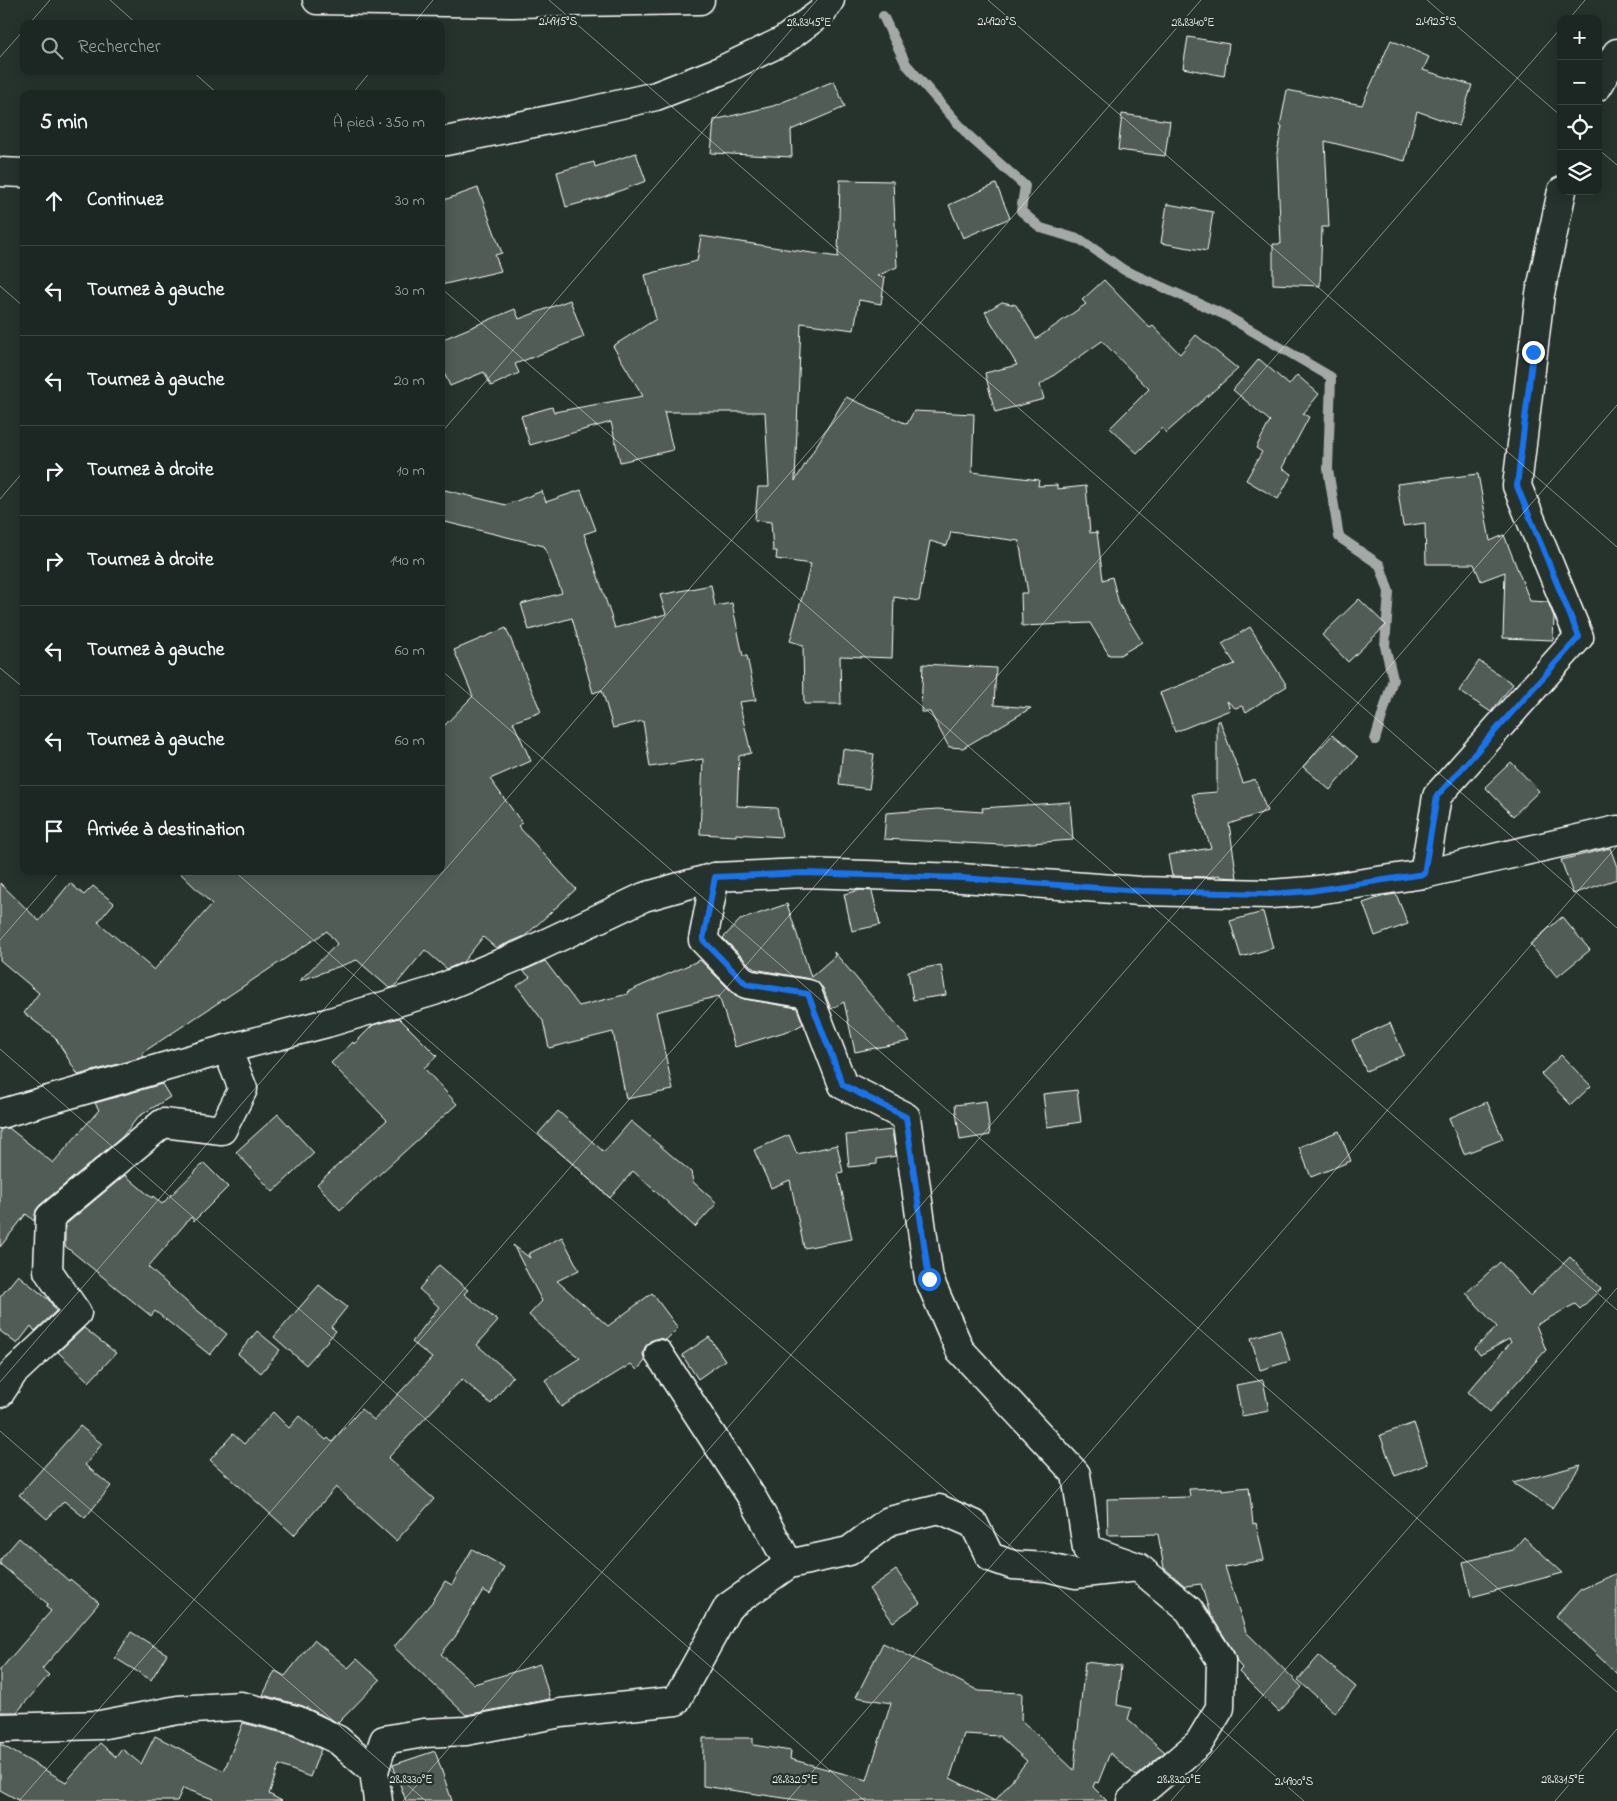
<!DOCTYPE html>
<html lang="fr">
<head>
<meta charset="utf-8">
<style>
	:root { --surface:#1c2622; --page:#29322f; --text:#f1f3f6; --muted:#a0a5a5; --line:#3a4340 }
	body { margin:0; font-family:"Indie Flower",sans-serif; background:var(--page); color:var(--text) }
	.controls { position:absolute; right:15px; top:15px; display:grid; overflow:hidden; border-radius:10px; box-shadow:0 2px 12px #0003 }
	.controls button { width:45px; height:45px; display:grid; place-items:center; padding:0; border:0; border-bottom:1px solid var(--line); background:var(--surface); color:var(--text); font:25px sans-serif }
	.stop { position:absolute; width:15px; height:15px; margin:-11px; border:4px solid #1a73e8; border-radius:50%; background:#fff }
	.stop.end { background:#1a73e8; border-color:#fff; box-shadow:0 1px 5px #0008 }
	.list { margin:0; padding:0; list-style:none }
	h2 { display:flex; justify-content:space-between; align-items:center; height:65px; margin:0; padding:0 20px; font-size:21px }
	h2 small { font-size:16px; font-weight:400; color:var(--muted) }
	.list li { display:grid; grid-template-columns:32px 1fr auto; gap:15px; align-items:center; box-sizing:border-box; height:90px; padding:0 20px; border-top:1px solid var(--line) }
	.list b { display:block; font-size:19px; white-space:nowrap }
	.list em { font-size:16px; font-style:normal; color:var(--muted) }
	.icon { flex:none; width:28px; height:28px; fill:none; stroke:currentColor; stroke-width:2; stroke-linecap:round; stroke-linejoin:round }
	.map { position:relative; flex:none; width:1617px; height:1801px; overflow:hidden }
	.search { position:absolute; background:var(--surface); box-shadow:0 2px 12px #0003; left:20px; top:20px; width:425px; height:55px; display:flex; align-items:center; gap:12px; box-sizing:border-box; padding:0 18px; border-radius:10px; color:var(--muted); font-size:19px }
	.panel { position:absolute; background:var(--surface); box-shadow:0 2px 12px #0003; left:20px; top:90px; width:425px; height:785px; border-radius:10px }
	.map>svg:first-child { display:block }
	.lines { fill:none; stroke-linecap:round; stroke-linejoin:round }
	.stream { stroke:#a4a9a7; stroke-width:10 }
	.building { fill:#515c57; stroke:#fff }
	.minor-casing { stroke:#fff; stroke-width:31 }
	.minor { stroke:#26332d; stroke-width:28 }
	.route { stroke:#1a73e8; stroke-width:6 }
	.ticks { fill:none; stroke:#fff; stroke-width:1; stroke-opacity:0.45 }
	.ticks-label { font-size:12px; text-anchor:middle; fill:#fff; stroke:#26332d; stroke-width:5; stroke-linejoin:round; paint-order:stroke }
</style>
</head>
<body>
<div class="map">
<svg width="1617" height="1801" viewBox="0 0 1617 1801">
	<rect width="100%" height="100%" fill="#26332d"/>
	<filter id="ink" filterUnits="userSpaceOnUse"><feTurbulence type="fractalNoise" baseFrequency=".02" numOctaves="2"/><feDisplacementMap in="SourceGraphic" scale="10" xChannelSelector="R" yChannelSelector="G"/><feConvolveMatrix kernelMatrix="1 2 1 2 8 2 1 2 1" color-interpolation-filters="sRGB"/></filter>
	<g filter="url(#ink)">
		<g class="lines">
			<path class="stream" d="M883 16 906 64 969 136 1025 186 1021 211 1041 228 1081 240 1124 270 1225 315 1331 377 1328 469 1339 537 1380 565 1389 592 1385 646 1393 679 1375 740"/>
		</g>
		<g class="building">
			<path d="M1188 37 1229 44 1224 76 1183 68Z"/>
			<path d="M1391 40 1429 57 1423 70 1472 85 1459 126 1417 111 1405 161 1325 141 1329 227H1322L1320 286 1273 284V244H1281L1277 153 1282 126H1280L1287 90 1362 105Z"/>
			<path d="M834 81 845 107 791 130 792 157 711 153 714 120 773 106Z"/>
			<path d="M1122 114 1170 121 1165 156 1118 150Z"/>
			<path d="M636 153 646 181 603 197 566 207 557 172 594 162 595 167Z"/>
			<path d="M840 180 893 181 897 267 877 276 885 277 881 304 859 300 854 330 801 323 795 481 846 397 907 424 914 411 974 414 972 472 1039 480 1038 486 1057 485V489L1086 486 1090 533 1097 532 1103 580 1112 577 1119 604 1142 642 1120 655H1109L1090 623 1022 626 1021 593H1028L1019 541 951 532 947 546 930 541 919 601 894 597 892 658 840 656 841 704H804L803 645 790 641 811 564 776 559 777 551H773L771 522 755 520 758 487H769L765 412H664L673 450 620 462 611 422 530 445 521 416 552 407 554 412 643 396 613 346 656 319 645 275 697 261 701 236 838 257Z"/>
			<path d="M996 184 1010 218 963 238 949 205Z"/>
			<path d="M478 188 502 253 495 255 501 271 441 285V201Z"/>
			<path d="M1167 204 1213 212 1207 251 1161 243Z"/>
			<path d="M1104 280 1150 328 1153 326 1180 354 1196 335 1238 369 1166 433 1162 428 1137 453 1110 428 1149 389 1102 341 1040 385 1044 399 995 412 985 373 1017 365 985 312 1002 302 1016 305 1036 339 1086 304 1082 300Z"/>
			<path d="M570 300 584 337 515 364 519 373 491 386 484 372 450 386 441 366V340L515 309 519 319Z"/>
			<path d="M1259 359 1289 385 1297 375 1319 394 1303 414 1309 417 1282 468 1292 474 1278 499 1246 480 1262 452 1256 448 1270 421 1233 390Z"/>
			<path d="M1478 474 1490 541 1504 535 1530 601 1548 602 1554 617 1553 640 1503 638 1505 572 1481 581 1474 564H1426L1425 523 1403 526 1397 484Z"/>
			<path d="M441 489 506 505 542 491 546 502 581 490 596 530 584 534 615 628 666 614 660 595 711 585 715 606 732 603 743 656H747L756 700 739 702 751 753 739 756 737 806 777 808 782 837 736 834V836L700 834 703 759 650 767 643 721 613 728 602 690 593 693 572 618 529 630 521 604 562 593 544 546 441 521Z"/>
			<path d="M1359 599 1386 625 1348 662 1322 635Z"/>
			<path d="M1250 627 1287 686 1246 712 1242 706 1235 708 1227 701 1230 710 1175 732 1160 693 1235 664 1222 644Z"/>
			<path d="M506 628 541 712 513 722 531 761 490 779 522 823 518 826 576 889 525 936 496 948 483 937 463 962 447 969 425 950 394 987 389 988 357 960 299 981 337 944 327 931 142 1053 144 1057 78 1075 55 1037 24 1013 39 993 0 960V883L39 921 70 883 84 895 93 886 114 903 98 922 154 970 212 904 178 871H441V729L473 696 454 650Z"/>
			<path d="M1479 661 1513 684 1491 712 1459 691Z"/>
			<path d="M923 664 996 668 994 705 1031 708 963 748 949 747 930 712H921Z"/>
			<path d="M1217 721H1220L1243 783 1255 779 1267 811 1229 824 1237 878 1221 877 1220 875 1207 877 1172 876 1168 855 1211 848 1192 794 1217 792Z"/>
			<path d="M1332 735 1358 757 1330 790 1303 767Z"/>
			<path d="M843 749 874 754 869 789 839 785Z"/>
			<path d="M1511 762 1539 791 1513 816 1485 787Z"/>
			<path d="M1070 802 1073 840 1003 845 884 839 886 813 937 809 983 812 982 808Z"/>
			<path d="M1610 848 1617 867V879L1573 894 1561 860Z"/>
			<path d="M861 890 872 891 880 925 852 931 844 894Z"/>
			<path d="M1396 894 1408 924 1375 936 1363 903 1384 896Z"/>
			<path d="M787 904 811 977 835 956 834 952 910 1041 855 1052 844 1002 831 1009 823 988 817 982 810 979 754 969 723 938 740 920Z"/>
			<path d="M1263 912 1273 948 1241 957 1230 921Z"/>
			<path d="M1562 917 1590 950 1557 977 1530 944Z"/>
			<path d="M700 960 735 995 744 999 797 1008 803 1024 794 1029 735 1047 719 996 656 1012 673 1090 626 1099 613 1032 549 1048 543 1021 517 986 530 977 523 971 545 961 579 1006 628 994 627 992Z"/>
			<path d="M941 965 946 995 913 1000 908 971Z"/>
			<path d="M399 1018 437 1056 424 1068 457 1104 340 1210 317 1184 387 1120 331 1063 353 1042 354 1044 373 1025Z"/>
			<path d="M1390 1023 1404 1055 1366 1071 1352 1040Z"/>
			<path d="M1561 1055 1591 1086 1571 1105 1541 1074Z"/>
			<path d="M162 1084 170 1097 138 1117 122 1137 40 1205 36 1210 34 1221 26 1214 0 1247V1129L9 1128 53 1163 99 1110 95 1103Z"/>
			<path d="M1077 1090 1081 1122 1047 1127 1043 1094Z"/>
			<path d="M986 1101 990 1135 960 1140 955 1105Z"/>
			<path d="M1487 1102 1503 1139 1464 1154 1449 1118Z"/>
			<path d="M558 1111 604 1152 631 1121 691 1172 693 1182 717 1203 695 1227 633 1171 610 1198 583 1174 584 1173 538 1134Z"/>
			<path d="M278 1114 314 1153 273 1192 236 1152Z"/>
			<path d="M892 1130 896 1156 877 1159V1164L849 1167 846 1135Z"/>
			<path d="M1339 1131 1351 1161 1311 1177 1299 1147Z"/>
			<path d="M789 1135 797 1154 837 1145 843 1172 838 1173 852 1239 804 1248 790 1180 771 1188 754 1150Z"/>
			<path d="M204 1163 228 1187 194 1221 191 1217 148 1267 188 1303 227 1334 210 1355 155 1311 151 1316 65 1246V1225L125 1175 152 1198 153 1196 162 1204Z"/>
			<path d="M562 1237 579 1270 557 1281 608 1326 652 1293 678 1328 666 1340 658 1338 650 1341 645 1347 643 1354 645 1361 637 1370 631 1364 561 1407 545 1380 580 1358 556 1340 529 1315 542 1301 513 1245 530 1258 528 1254Z"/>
			<path d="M1570 1257 1601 1289 1580 1309 1575 1304 1536 1325 1546 1350 1490 1412 1468 1392 1511 1342 1509 1339 1480 1355 1475 1348 1497 1327 1466 1293 1500 1262 1530 1296Z"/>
			<path d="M439 1265 468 1290 464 1294 498 1321 477 1345 513 1376 491 1404 462 1379 388 1458 434 1499 396 1541 336 1487 294 1535 210 1460 233 1434 244 1444 273 1412 289 1428 299 1416 326 1440 328 1438 332 1442 361 1409 374 1420 432 1358 412 1342 439 1307 419 1289Z"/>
			<path d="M18 1275 49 1300 56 1311 35 1331 31 1326 17 1344 0 1331V1297Z"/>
			<path d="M319 1285 347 1307 331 1327 336 1331 306 1365 274 1337Z"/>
			<path d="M84 1328 116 1353 89 1382 58 1352Z"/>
			<path d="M1280 1329 1290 1361 1260 1370 1251 1338Z"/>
			<path d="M257 1331 280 1350 261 1373 238 1354Z"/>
			<path d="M709 1337 725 1360 698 1379 682 1355Z"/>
			<path d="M1263 1380 1269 1411 1242 1416 1236 1385Z"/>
			<path d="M1414 1423 1428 1464 1395 1476 1380 1435Z"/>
			<path d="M80 1426 102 1444 85 1465 111 1486 85 1518 64 1501 47 1519 19 1495Z"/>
			<path d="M1581 1465 1552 1508 1513 1483Z"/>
			<path d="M1249 1487 1253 1524 1256 1523 1264 1560 1225 1567 1246 1632 1302 1687 1279 1712 1239 1672 1242 1668 1237 1662 1234 1652 1210 1614 1201 1584 1185 1586 1164 1568 1158 1534 1108 1535 1107 1499 1190 1497 1189 1489 1222 1488V1490Z"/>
			<path d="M1524 1537 1563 1573 1471 1597 1463 1562 1513 1550Z"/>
			<path d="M19 1538 69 1581 70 1579 99 1603 42 1669 49 1675 17 1712H0V1670L51 1611 46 1607 48 1604 0 1564V1560Z"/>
			<path d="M472 1549 504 1567 490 1594 483 1590 455 1637 441 1654 474 1684 540 1664 550 1699 466 1715 394 1647 433 1601 445 1581 452 1585Z"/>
			<path d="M896 1570 920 1603 893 1622 869 1589Z"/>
			<path d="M1617 1573V1674L1556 1616 1580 1590Z"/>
			<path d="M131 1632 167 1654 151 1680 115 1658Z"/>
			<path d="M314 1640 348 1668 357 1659 380 1680 338 1723 303 1706 263 1695 275 1671 285 1676Z"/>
			<path d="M883 1643 979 1691 1022 1693 1021 1720 1074 1770 1085 1662 1121 1666 1117 1705 1131 1708 1128 1720 1165 1752 1136 1776 1110 1753 1098 1783 1095 1782 1093 1787 1107 1801H995L1027 1761 999 1736 964 1734 950 1778 995 1801H804L703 1786V1738H753V1745L791 1751 790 1759 867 1780 891 1703 856 1697Z"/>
			<path d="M1319 1656 1356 1687 1335 1713 1298 1680Z"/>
			<path d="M243 1723 291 1735 321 1749 310 1777 279 1765 269 1794 282 1801H213V1799L183 1788 177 1801H20L0 1790V1744L66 1782 100 1743 116 1757 122 1749 141 1764 155 1736 224 1771Z"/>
			<path d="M435 1751 452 1801H406L393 1765Z"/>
		</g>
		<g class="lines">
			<defs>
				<g id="minor">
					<path d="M317 0 511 3 700 0"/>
					<path d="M1598 86 1617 53"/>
					<path d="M441 142 573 115 656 96 720 71 783 41 822 12 830 0"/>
					<path d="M0 172 24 173"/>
					<path d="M1424 874 1437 796 1579 637 1517 486 1540 294 1562 191"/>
					<path d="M715 877 703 940 746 984 808 994 843 1085 906 1117 929 1279 960 1350 1076 1474 1087 1549 1132 1565"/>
					<path d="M0 1114 227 1049 327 1023 434 991 523 954 644 897 715 877 803 873 962 878 1140 891 1270 894 1310 891 1424 874 1617 830"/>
					<path d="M659 1354 753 1499 789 1564"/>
					<path d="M0 1393 13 1373 77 1313 48 1271 50 1217 163 1123 222 1130 243 1089 227 1049"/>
					<path d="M0 1728 100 1725 178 1710 241 1706 296 1720 338 1740 374 1771 378 1801"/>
					<path d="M374 1771 384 1740 424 1733 466 1731 561 1713 676 1701 728 1607 789 1564 849 1551 889 1521 939 1509 974 1524 990 1557 1013 1565 1046 1567 1075 1574 1138 1567 1189 1610 1221 1660 1220 1708 1199 1743 1131 1801"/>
				</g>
			</defs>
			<use href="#minor" class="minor-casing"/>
			<use href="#minor" class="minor"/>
		</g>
	</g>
	<g class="lines" filter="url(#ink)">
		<path class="route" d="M929 1279 906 1117 843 1085 808 994 746 984 703 940 715 877 803 873 962 878 1140 891 1270 894 1310 891 1424 874 1437 796 1579 637 1517 486 1533 352"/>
	</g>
	<path class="ticks" d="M110 0 137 24M549 0 1617 928M988 0 1617 547M1427 0 1561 116M1569 19 1585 0M29 24 50 0M413 24 433 0M0 57 24 30M192 71 218 94M352 94 371 71M1598 149 1617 165M0 286 24 307M441 288 1617 1310M441 433 817 0M0 499 24 471M0 668 24 688M441 670 1617 1692M234 871 1304 1801M0 940 60 871M0 1049 865 1801M0 1382 1201 0M0 1431 426 1801M19 1801 1561 28M403 1801 1617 405M787 1801 1617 846M1171 1801 1617 1288M1555 1801 1617 1729"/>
	<g class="ticks-label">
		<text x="558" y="25">2.4915°S</text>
		<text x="997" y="25">2.4920°S</text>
		<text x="1436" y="25">2.4925°S</text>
		<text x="809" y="26">28.8345°E</text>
		<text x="1193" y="26">28.8340°E</text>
		<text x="411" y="1783">28.8330°E</text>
		<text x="795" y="1783">28.8325°E</text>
		<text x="1179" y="1783">28.8320°E</text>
		<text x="1563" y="1783">28.8315°E</text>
		<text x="1294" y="1785">2.4900°S</text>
	</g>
</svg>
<div class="controls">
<button>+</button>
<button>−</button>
<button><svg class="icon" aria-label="locate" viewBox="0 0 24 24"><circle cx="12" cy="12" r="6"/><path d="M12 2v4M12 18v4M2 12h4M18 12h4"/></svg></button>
<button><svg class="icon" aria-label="layers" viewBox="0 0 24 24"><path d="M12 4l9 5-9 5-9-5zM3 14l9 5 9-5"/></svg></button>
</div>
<div class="stop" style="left:929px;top:1279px"></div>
<div class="stop end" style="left:1533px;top:352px"></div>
<div class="search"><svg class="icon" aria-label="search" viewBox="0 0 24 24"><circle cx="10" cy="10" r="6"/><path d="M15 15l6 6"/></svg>Rechercher</div>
<section class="panel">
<h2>5 min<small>À pied · 350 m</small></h2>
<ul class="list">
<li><svg class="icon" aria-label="ahead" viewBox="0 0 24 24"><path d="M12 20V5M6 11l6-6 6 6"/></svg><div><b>Continuez</b></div><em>30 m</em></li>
<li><svg class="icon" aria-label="left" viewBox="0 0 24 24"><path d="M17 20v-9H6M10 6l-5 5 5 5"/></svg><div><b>Tournez à gauche</b></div><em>30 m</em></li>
<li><svg class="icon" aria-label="left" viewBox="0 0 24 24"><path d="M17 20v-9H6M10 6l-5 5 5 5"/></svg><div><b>Tournez à gauche</b></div><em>20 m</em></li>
<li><svg class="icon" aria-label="right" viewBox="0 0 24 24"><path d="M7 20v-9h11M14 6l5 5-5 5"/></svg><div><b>Tournez à droite</b></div><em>10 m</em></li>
<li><svg class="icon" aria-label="right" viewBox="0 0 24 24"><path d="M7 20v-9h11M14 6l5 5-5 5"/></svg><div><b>Tournez à droite</b></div><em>140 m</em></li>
<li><svg class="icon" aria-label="left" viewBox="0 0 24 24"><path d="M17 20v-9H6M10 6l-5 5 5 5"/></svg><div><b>Tournez à gauche</b></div><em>60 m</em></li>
<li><svg class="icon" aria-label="left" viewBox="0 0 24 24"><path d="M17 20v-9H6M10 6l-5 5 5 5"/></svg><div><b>Tournez à gauche</b></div><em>60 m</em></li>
<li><svg class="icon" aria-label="arrive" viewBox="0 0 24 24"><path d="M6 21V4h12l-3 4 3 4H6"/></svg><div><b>Arrivée à destination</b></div></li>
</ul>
</section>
</div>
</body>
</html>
